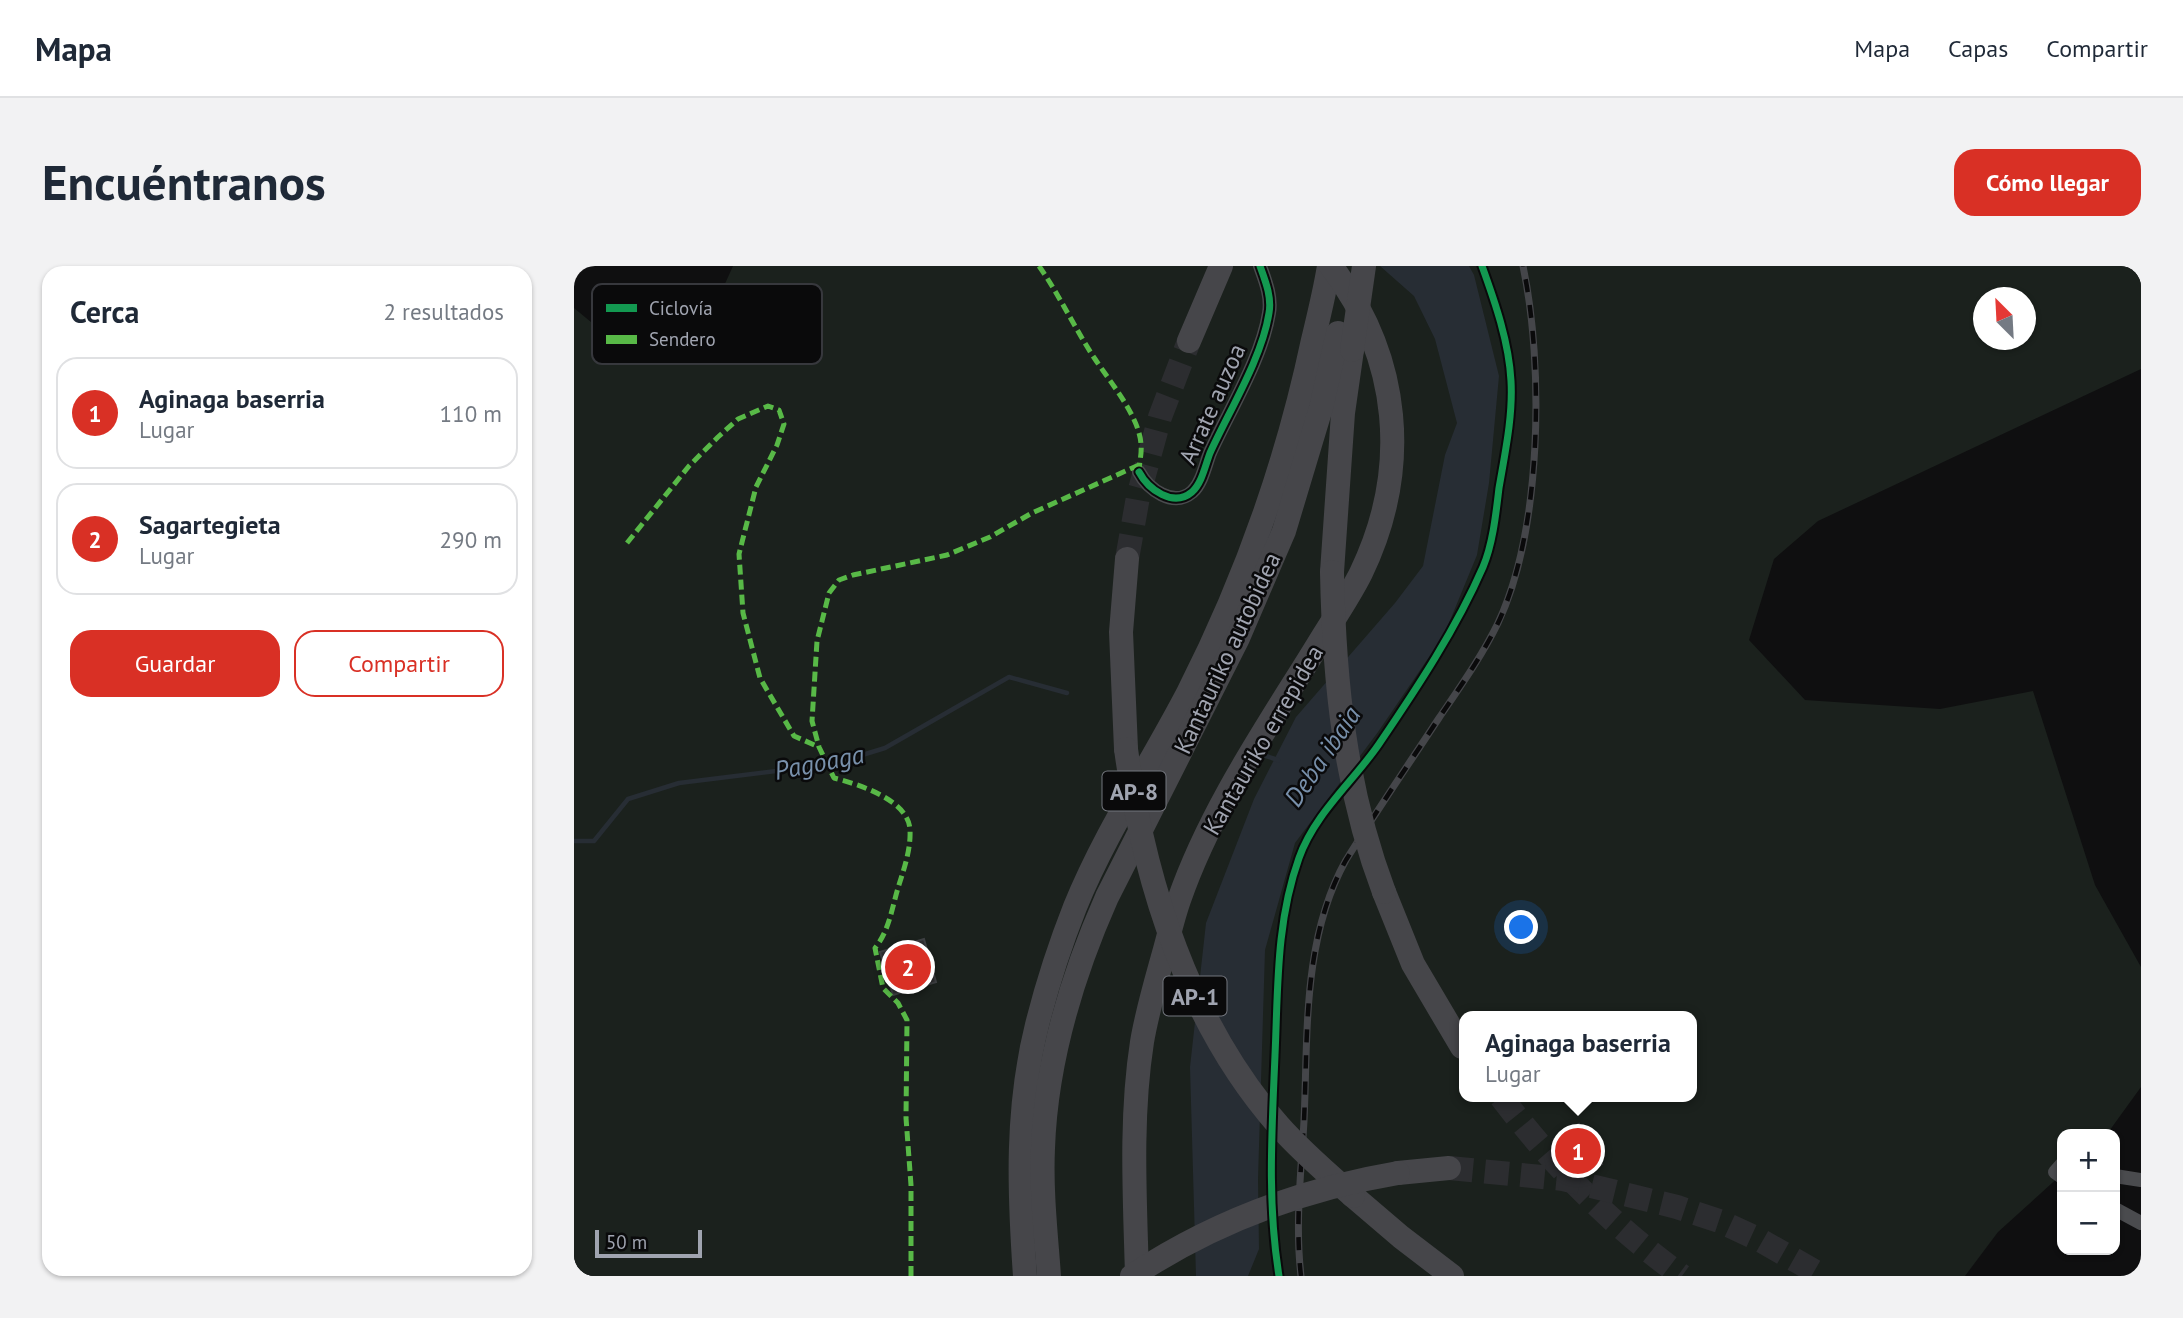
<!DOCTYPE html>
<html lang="es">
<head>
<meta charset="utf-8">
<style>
	:root { --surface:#fff; --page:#f2f2f3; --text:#1f2937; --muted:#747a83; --line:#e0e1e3; --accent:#d93025 }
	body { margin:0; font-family:"PT Sans",sans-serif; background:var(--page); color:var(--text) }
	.controls { position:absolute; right:21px; bottom:21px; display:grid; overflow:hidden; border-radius:14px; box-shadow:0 2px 5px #0004 }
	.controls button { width:63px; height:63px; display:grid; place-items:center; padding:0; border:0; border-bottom:2px solid var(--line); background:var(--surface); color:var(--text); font:35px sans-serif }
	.compass { position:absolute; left:1399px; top:21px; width:63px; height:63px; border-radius:50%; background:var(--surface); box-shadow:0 2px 5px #0004; rotate:336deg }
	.scale { position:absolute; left:21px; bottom:18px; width:107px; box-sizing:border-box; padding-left:7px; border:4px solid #a0a4b0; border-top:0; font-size:19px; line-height:24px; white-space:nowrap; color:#a0a4b0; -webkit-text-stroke:5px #0a0a0b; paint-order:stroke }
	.you { position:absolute; left:948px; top:662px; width:24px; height:24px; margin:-18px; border:5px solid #fff; border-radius:50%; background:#1a73e8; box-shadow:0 0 0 10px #1a73e833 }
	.badge { display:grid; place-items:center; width:46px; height:46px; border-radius:50%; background:var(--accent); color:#fff; font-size:23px; font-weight:700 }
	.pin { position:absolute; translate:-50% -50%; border:4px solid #fff; box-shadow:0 2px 7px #0006 }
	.popup { position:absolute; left:885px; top:745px; width:238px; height:91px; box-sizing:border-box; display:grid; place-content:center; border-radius:14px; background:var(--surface); filter:drop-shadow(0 2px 5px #0005); font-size:23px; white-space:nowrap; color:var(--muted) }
	.popup b { font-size:26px; color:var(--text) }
	.popup::after { content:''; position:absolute; left:50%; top:100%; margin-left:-14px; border:14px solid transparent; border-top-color:var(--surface) }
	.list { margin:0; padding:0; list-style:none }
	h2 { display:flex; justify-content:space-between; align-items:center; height:91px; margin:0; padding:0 28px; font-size:30px }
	h2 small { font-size:23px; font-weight:400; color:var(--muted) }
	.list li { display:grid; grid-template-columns:46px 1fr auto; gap:21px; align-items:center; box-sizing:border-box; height:112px; margin:0 14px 14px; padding:0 14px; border:2px solid var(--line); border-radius:21px }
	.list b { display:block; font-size:26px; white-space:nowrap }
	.list p { margin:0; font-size:23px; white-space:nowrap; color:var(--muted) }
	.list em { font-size:23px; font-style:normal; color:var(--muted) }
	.actions { display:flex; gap:14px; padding:21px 28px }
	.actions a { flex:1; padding:16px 0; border:2px solid var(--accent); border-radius:21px; text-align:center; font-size:24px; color:var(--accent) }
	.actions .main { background:var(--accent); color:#fff }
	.map { position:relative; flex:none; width:1567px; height:1010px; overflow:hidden; border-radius:21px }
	header { display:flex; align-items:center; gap:42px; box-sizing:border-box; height:98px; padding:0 35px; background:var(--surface); border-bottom:2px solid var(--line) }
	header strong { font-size:33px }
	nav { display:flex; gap:38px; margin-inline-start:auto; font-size:24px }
	.intro { display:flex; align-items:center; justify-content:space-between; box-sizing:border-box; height:168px; padding:0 42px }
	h1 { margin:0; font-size:49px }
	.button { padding:18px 32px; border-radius:21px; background:var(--accent); color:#fff; font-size:24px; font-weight:700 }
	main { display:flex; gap:42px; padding:0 42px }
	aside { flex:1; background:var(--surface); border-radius:21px; box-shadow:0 2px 5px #0004 }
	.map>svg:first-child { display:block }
	.green { fill:#1b211d; fill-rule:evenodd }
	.water { fill:#272d34 }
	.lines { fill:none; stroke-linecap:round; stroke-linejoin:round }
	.stream { stroke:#272d34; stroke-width:4.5 }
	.building { fill:#303032; stroke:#3e4043; stroke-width:2 }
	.highway-tunnel { stroke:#2c2d30; stroke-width:24; stroke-dasharray:24 12; stroke-linecap:butt }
	.street { stroke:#4a4b4e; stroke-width:14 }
	.highway { stroke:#46464a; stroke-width:24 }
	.rail-casing { stroke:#45464a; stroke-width:7 }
	.rail { stroke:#0a0a0b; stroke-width:4.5; stroke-dasharray:13; stroke-linecap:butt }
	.highway-bridge { stroke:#46464a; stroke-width:24 }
	.quiet { stroke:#58b947; stroke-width:5; stroke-dasharray:10 5; stroke-linecap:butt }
	.cycleway-casing { stroke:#0a0a0b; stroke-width:11 }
	.cycleway { stroke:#139951; stroke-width:7 }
	.labels { text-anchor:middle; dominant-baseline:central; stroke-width:5; stroke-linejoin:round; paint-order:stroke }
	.shield { fill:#0a0a0b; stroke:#73767e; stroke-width:2 }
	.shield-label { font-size:23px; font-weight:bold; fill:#a0a4b0 }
	.street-label { font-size:24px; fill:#a0a4b0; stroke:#0a0a0b }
	.water-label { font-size:26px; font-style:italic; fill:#7890ab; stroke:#0a0a0b }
	.key { fill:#0a0a0b; stroke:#37383d; stroke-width:2 }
	.key-label { font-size:19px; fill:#a0a4b0 }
</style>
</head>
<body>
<header>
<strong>Mapa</strong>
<nav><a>Mapa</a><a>Capas</a><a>Compartir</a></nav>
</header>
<div class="intro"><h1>Encuéntranos</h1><a class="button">Cómo llegar</a></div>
<main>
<aside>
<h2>Cerca<small>2 resultados</small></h2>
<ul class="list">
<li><span class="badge">1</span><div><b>Aginaga baserria</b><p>Lugar</p></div><em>110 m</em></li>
<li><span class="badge">2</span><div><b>Sagartegieta</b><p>Lugar</p></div><em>290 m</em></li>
</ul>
<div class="actions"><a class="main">Guardar</a><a>Compartir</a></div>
</aside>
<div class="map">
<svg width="1567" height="1010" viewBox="0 0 1567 1010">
	<rect width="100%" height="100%" fill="#0f0f10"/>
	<path class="green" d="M159 0H1567V103L1244 255 1200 293 1175 374 1231 434 1366 443 1459 425 1521 619 1567 701V821L1533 868H1488V908L1424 966 1391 1010H0V42L63 94 140 42ZM1409 32H1451V74H1409ZM890 750H1118V831H890Z"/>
	<path class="water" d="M806 0H895L900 9 925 110 915 217 903 289 870 369 804 466 721 577 691 684 684 913 685 983 674 1010H622L616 801 632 657 680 533 722 451 821 337 849 300 871 189 883 157 861 73 840 30Z"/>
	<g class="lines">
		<g class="stream">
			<path d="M692 490 704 494"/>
			<path d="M0 575H20L54 533 105 517 259 498 311 482 435 411 493 427"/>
		</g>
	</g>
	<g class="building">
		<path d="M350 673 362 716 319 729 306 686Z"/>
		<path d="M1005 858 1028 898 1003 913 980 873Z"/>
	</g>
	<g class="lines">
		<g class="highway-tunnel">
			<path d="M553 293 564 231 586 151 615 75"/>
			<path d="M927 831C981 901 1036 958 1108 1010"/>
			<path d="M875 902 989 913 1103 941 1145 955 1184 973 1249 1010"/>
		</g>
		<g class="street">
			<path d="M565 206C574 223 599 242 618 226 628 217 631 200 636 187 655 145 688 92 695 47 698 31 691 14 686 0"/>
			<path d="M1488 898 1481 906 1488 911"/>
			<path d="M1541 910 1567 914"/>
			<path d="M1541 943 1567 957"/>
		</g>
		<g class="highway">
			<path d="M615 75 647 0"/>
			<path d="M758 306 769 147 778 84"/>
			<path d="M552 483 547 366 553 293"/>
			<path d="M810 626 839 698 888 781"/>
			<path d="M824 907 875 902"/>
			<path d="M779 930 827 971 878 1010"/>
			<path d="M451 1010C445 925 442 843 463 759 473 719 486 679 501 641 531 567 577 498 614 427 671 315 713 197 739 74 745 49 751 25 755 0"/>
			<path d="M475 1010C472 968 467 925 469 882 472 795 498 710 533 631L664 372 710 265 747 142 764 67"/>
			<path d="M563 1010C561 933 556 853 568 776 573 746 582 716 590 687 595 669 599 651 605 634 637 542 694 460 745 377 759 354 775 331 787 307 837 203 827 92 757 0"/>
		</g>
		<defs>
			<path id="rail" d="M727 1010C721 959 727 907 730 855 734 769 728 673 772 594 802 546 834 499 865 452 886 421 908 390 924 357 968 263 970 100 949 0"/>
		</defs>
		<use href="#rail" class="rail-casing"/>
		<use href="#rail" class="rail"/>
		<g class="highway-bridge">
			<path d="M778 84 790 0"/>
			<path d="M758 306C760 415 771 523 810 626"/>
			<path d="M552 483C570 616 615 758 705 860 728 886 754 908 779 930"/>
			<path d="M558 1010C638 957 729 923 824 907"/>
		</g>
		<g class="quiet">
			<path d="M465 0C486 30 501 63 521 93 536 116 566 151 567 179 568 188 565 197 565 206"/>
			<path d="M53 277 115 200 144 171 164 153 194 140 205 144 210 158 203 179 182 221 165 288 169 347 186 412 220 470 245 481"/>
			<path d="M337 1010V919L332 852 333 754 324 737 309 722 301 682C315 665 318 642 324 622 330 603 337 583 336 564 335 534 284 518 260 512L245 481 238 455 243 375 255 327 265 314 279 309 373 289 416 271 458 247 565 199"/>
		</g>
		<defs>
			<g id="cycleway">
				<path d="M565 206C574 223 599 242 618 226 628 217 631 200 636 187 655 145 688 92 695 47 698 31 691 14 686 0"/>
				<path d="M705 1010C693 936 698 863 701 789 704 723 702 656 725 592 741 547 779 516 805 478 843 422 882 363 909 301 919 277 922 247 925 222 931 187 939 150 937 115 935 76 921 36 908 0"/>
			</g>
		</defs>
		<use href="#cycleway" class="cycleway-casing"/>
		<use href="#cycleway" class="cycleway"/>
	</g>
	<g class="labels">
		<g class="shield">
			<rect x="528.5" y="505.5" width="63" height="39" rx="5"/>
			<rect x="589.5" y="710.5" width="63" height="39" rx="5"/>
		</g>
		<g class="shield-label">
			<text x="560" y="525">AP-8</text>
			<text x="621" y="730">AP-1</text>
		</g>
		<g class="street-label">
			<text transform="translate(638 138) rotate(-66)">Arrate auzoa</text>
			<text transform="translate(653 387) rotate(-65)">Kantauriko autobidea</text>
			<text transform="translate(689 474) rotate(-60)">Kantauriko errepidea</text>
		</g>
		<g class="water-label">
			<text transform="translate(748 490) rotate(-56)">Deba ibaia</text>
			<text transform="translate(245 496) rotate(-11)">Pagoaga</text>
		</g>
	</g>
	<rect x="18" y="18" width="230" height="80" rx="10" class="key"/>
	<rect x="32" y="38" width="31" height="8" fill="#139951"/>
	<rect x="32" y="69" width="31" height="9" fill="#58b947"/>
	<g class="key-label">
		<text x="75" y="49">Ciclovía</text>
		<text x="75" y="80">Sendero</text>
	</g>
</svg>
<div class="controls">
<button>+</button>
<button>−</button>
</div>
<svg class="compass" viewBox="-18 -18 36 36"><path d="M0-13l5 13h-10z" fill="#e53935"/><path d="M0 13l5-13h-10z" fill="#747a83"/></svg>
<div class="scale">50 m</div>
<div class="you"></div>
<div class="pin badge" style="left:1004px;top:885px">1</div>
<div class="popup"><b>Aginaga baserria</b>Lugar</div>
<div class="pin badge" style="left:334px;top:701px">2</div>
</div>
</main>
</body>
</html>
